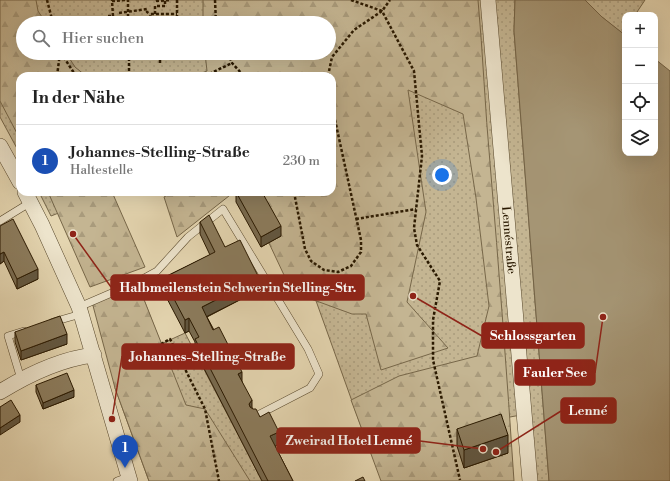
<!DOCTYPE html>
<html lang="de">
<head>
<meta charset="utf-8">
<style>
	:root { --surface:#fff; --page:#f2f2f2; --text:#222; --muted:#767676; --line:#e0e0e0; --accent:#ea580c }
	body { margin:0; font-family:"Libre Bodoni",serif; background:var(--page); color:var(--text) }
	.controls { position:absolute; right:12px; top:12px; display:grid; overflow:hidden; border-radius:8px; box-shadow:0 4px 16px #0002 }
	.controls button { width:36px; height:36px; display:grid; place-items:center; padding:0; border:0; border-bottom:1px solid var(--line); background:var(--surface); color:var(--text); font:20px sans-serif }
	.you { position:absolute; left:442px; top:175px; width:14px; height:14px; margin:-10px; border:3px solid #fff; border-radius:50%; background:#1a73e8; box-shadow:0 0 0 6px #1a73e833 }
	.badge { display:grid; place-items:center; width:26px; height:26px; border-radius:50%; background:var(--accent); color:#fff; font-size:13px; font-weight:700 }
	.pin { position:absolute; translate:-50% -33px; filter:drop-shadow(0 1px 2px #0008) }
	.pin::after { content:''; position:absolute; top:21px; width:14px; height:12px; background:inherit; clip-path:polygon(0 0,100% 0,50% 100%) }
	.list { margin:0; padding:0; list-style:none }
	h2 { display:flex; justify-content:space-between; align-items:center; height:52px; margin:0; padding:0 16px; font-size:17px }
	h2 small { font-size:13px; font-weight:400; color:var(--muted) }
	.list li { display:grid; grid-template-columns:26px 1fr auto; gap:12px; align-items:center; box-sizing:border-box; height:72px; padding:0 16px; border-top:1px solid var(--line) }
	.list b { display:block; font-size:15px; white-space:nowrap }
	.list p { margin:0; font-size:13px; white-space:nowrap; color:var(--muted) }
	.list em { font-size:13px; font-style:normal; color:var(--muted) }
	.icon { flex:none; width:22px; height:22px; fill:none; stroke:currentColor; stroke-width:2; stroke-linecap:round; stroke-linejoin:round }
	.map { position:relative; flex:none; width:670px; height:481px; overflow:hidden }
	.search { position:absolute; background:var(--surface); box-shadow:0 4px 16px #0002; left:16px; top:16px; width:320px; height:44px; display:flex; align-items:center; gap:10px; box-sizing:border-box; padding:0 14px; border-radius:22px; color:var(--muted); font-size:15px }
	.panel { position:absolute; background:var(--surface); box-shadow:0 4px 16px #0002; left:16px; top:72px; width:320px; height:124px; border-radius:12px }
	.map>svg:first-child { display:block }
	.green { fill:url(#green-dots); stroke:#776749; fill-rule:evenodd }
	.forest { fill:url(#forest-firs); stroke:#776749 }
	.water { fill:#a59574; stroke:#746346 }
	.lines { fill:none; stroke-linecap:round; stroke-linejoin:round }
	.lane-casing { stroke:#58482c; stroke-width:8 }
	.street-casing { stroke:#58482c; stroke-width:16 }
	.path { stroke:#2a1900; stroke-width:2.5; stroke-dasharray:3 2; stroke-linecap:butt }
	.lane { stroke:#ede4cc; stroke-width:7 }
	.street { stroke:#ede4cc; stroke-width:15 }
	.wall { fill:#786a4f; stroke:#2a1900 }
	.shaded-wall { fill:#615640; stroke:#2a1900 }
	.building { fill:#8b7b5c; stroke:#2a1900 }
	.labels { text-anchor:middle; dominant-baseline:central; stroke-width:3.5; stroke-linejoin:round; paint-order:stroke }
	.street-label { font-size:12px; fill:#2a1900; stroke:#ede4cc }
	.leader { fill:none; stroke:#8f2418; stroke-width:1.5 }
	.callout-dot { fill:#8f2418; stroke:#ede4cc; stroke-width:1.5 }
	.callout { fill:#8f2418; stroke:#8f2418; stroke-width:1.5 }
	.callout-label { font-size:13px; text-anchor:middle; font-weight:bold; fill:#fff }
</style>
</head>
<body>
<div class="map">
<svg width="670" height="481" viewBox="0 0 670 481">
	<defs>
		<pattern id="green-dots" width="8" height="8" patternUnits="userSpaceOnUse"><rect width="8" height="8" fill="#c4b592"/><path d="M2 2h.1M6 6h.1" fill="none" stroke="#a99b7c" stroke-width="1.8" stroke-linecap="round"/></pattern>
		<pattern id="forest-firs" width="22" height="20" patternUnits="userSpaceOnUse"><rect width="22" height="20" fill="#c4b592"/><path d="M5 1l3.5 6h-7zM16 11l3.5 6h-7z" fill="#a99b7c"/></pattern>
	</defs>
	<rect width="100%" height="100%" fill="#e4d5b0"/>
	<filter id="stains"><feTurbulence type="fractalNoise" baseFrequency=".005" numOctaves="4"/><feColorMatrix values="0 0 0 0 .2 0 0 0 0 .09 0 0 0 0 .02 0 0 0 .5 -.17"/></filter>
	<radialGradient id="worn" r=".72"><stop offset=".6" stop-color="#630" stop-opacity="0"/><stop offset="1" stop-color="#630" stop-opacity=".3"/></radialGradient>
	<g class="green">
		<path d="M0 0H515L514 31 549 481H530L521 415 367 443 277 192H332V76H20V154L0 117ZM23 23H329V53H23Z"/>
		<path d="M585 0H645L635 15H625V31L623 34 602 17Z"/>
		<path d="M39 192H112L51 216Z"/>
		<path d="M137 282 161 344 185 333 262 481H149L115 388Z"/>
	</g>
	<g class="forest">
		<path d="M0 0H36L38 11 46 23H23V53H66L75 67 86 76H20V139L0 101Z"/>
		<path d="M203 0H478C483 54 485 109 490 163 499 269 507 375 514 481H381L351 400 399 376 477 356 489 306 476 198 463 114 408 90 426 212 407 302 448 348 381 370 366 314H352L292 292 245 192H332V76H194L207 71 205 53H329V23H203Z"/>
		<path d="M48 192H112L145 267 90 287Z"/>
		<path d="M173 192H234L177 237 164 197Z"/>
		<path d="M137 282 186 405 205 409 250 481H149L115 388 92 302Z"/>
	</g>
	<path class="water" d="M515 0H585L602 17 625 35V153H655V59L670 71V481H549L514 31Z"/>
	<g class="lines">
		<defs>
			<g id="lane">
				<path d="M0 221 31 202"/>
				<path d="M79 307 137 282 157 271 188 237 223 209 308 349 319 374 310 388 254 417"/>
				<path d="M53 322 81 314"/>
				<path d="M21 379 8 336 24 331"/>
				<path d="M117 481 128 477"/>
			</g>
			<g id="street">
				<path id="s1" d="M488 0 530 481"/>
				<path d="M0 146 20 182"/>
				<path d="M25 192 42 225 79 307 130 481"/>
				<path d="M0 392C29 374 60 359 94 355"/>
			</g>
		</defs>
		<use href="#lane" class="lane-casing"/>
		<use href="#street" class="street-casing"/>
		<g class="path">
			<path d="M47 0 53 23"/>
			<path d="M157 0V1L171 0"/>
			<path d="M177 0V23"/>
			<path d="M215 0 216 23"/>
			<path d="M351 0 382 11 414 71 422 156 414 228 417 245 440 281 433 320V360L460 480"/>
			<path d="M119 13 147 9V12L150 14"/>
			<path d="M155 14V6H165V1"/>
			<path d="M100 23H108V16H113L112 1 126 0H128V23"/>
			<path d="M151 23 150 14H177"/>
			<path d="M61 53 76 76"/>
			<path d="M129 53V76"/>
			<path d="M228 53 232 63 244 76"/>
			<path d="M160 63V53"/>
			<path d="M57 76 60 53"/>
			<path d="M205 76 232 63"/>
			<path d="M328 76 332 57 354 30 382 11 390 0"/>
			<path d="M294 192 305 249 311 261 324 270 338 272 351 266 361 252V240L332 106"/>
			<path d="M356 219 416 209"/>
			<path d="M161 344 170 339 205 409 219 481"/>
		</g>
		<use href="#lane" class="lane"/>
		<use href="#street" class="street"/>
	</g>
	<g class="wall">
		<path d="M236 192 281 236 261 247 236 202Z"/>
		<path d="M200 222 225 247 259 290 207 317 242 382 252 408 260 417 279 444 275 446 293 481H262L195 351V342L189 331 185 333 163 291V278L210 255 200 234Z"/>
		<path d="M0 226 38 279 17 289 4 261 0 264Z"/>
		<path d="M15 332 67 344 21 360 15 342Z"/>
		<path d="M36 385 74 397 43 409 36 392Z"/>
		<path d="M457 429 508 453 464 468 457 446Z"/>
	</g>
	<g class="shaded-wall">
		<path d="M281 226V236L261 247V237Z"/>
		<path d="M4 252V261L0 264V254Z"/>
		<path d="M38 269V279L17 289V279Z"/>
		<path d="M259 278V290L202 319V307Z"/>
		<path d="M189 318V331L185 333V320Z"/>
		<path d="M67 334V344L21 360V351Z"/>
		<path d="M242 372V384L238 374Z"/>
		<path d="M74 390V397L43 409V403Z"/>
		<path d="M252 400V413L249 404Z"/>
		<path d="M20 415V422L0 435V428Z"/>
		<path d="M279 432V444L270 449V436Z"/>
		<path d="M508 435V453L464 468V450Z"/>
	</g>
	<g class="building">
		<path d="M236 192H262L281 226 261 237Z"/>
		<path d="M209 215 225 247 240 240 259 278 202 307 213 330 219 327 242 372 238 374 252 400 249 404 250 407 253 409H256L260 417 269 412 279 432 270 436 293 481H268L195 339 199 337 189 318 185 320 163 278 215 252 200 222Z"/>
		<path d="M13 219 38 269 17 279 4 252 0 254V226Z"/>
		<path d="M60 316 67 334 21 351 15 332Z"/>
		<path d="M67 373 74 390 43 403 36 385Z"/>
		<path d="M11 400 20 415 0 428V407Z"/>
		<path d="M501 414 508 435 464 450 457 429Z"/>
		<path d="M363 477 365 481H355Z"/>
	</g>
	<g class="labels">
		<g class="street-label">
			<text stroke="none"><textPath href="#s1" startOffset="241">Lennéstraße</textPath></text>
		</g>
	</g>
	<path class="leader" d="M73 234L111 287M413 296L482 336M112 419L122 356M603 317L595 373M496 452L561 411M483 449L420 441"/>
	<g class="callout-dot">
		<circle cx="73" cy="234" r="4"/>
		<circle cx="413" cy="296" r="4"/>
		<circle cx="112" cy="419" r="4"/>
		<circle cx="603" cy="317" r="4"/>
		<circle cx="496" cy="452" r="4"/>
		<circle cx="483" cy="449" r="4"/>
	</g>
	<g class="callout">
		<rect x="111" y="275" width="253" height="25" rx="4"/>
		<rect x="482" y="323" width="102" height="25" rx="4"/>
		<rect x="122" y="344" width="172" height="25" rx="4"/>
		<rect x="515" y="360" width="80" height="25" rx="4"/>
		<rect x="561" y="398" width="55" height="25" rx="4"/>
		<rect x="277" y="428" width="143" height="25" rx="4"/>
	</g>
	<g class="callout-label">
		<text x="238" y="292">Halbmeilenstein Schwerin Stelling-Str.</text>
		<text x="533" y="340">Schlossgarten</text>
		<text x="208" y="361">Johannes-Stelling-Straße</text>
		<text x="555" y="377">Fauler See</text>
		<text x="588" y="415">Lenné</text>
		<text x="349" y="445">Zweirad Hotel Lenné</text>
	</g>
	<rect width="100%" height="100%" filter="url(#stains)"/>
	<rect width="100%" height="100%" fill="url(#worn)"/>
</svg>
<div class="controls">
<button>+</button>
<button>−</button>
<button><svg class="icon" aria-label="locate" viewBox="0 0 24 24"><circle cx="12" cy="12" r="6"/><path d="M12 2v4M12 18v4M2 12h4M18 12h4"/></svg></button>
<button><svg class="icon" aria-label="layers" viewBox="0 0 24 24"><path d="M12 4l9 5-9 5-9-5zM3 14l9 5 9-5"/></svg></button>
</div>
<div class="you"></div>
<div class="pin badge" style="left:125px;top:468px;background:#1a4fb4">1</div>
<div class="search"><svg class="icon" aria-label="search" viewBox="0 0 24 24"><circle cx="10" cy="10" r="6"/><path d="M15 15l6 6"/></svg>Hier suchen</div>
<section class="panel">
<h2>In der Nähe<small></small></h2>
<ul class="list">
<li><span class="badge" style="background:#1a4fb4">1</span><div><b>Johannes-Stelling-Straße</b><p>Haltestelle</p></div><em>230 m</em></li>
</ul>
</section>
</div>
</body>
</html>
